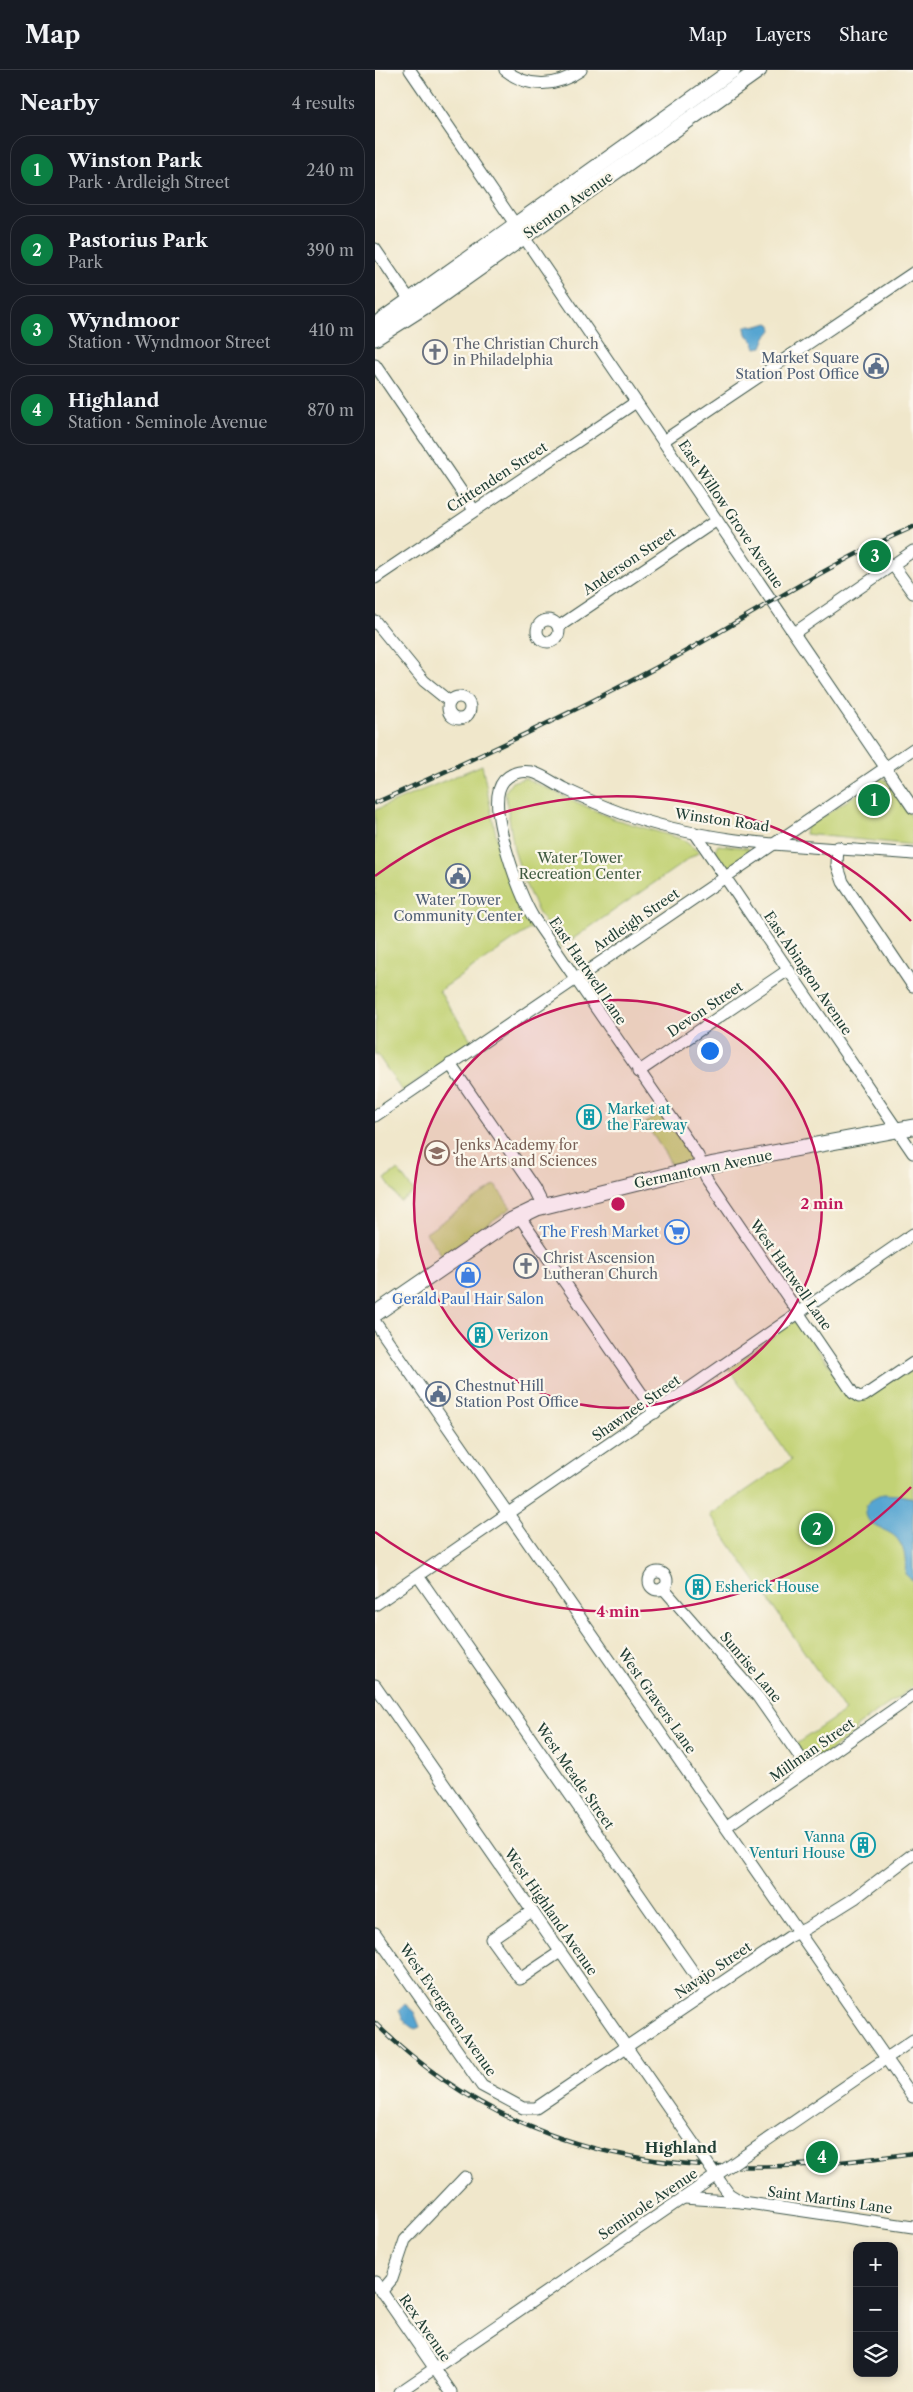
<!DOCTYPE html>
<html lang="en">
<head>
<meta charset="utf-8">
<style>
	:root { --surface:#171b24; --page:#20242c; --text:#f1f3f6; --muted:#9ea1a6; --line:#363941; --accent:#0b8043 }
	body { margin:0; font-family:"Libre Caslon Text",serif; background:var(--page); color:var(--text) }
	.controls { position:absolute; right:15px; bottom:15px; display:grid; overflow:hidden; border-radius:10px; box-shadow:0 2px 8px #0003 }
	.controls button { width:45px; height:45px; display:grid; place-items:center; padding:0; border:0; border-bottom:1px solid var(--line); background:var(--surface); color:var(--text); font:25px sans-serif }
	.you { position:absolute; left:334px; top:980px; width:18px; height:18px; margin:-12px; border:4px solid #fff; border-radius:50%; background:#1a73e8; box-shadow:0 0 0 8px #1a73e833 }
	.badge { display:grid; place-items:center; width:32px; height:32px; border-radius:50%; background:var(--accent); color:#fff; font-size:16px; font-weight:700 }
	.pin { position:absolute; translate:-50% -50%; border:2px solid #fff; box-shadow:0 1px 5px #0006 }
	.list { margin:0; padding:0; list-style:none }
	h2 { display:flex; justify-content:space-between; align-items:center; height:65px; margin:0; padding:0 20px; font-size:21px }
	h2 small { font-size:16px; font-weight:400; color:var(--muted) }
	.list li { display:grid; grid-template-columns:32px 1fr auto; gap:15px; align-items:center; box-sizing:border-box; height:70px; margin:0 10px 10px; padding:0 10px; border:1px solid var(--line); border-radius:20px }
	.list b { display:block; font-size:19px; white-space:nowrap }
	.list p { margin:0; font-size:16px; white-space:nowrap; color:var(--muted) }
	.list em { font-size:16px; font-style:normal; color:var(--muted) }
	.icon { flex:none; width:28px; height:28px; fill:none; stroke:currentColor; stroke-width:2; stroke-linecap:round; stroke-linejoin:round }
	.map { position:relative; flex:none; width:538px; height:2322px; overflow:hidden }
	header { display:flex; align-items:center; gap:30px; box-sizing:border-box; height:70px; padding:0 25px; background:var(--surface); border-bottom:1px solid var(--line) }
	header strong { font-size:24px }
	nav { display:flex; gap:28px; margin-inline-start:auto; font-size:18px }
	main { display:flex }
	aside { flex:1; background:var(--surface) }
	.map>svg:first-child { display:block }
	.green { fill:#c2d274; stroke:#708854 }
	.water { fill:#57a5d1; stroke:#3b7182 }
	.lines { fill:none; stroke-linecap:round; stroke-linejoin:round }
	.minor-casing { stroke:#3e564b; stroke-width:13 }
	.major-casing { stroke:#3e564b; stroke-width:17 }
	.minor { stroke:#fff; stroke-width:11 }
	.major { stroke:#fff; stroke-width:15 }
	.rail-casing { stroke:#1f3d34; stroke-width:4.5 }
	.rail { stroke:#fbf7ec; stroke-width:2.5; stroke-dasharray:8; stroke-linecap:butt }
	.minor-bridge-casing { stroke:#3e564b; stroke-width:13; stroke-linecap:butt }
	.minor-bridge { stroke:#fff; stroke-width:11 }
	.ring { fill:none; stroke:#c2185b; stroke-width:2.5 }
	.labels { text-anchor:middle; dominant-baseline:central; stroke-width:4.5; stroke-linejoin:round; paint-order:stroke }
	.street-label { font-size:14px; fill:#1f3d34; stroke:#fbf7ec }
	.worship-label { font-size:14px; fill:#5b616d; stroke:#fbf7ec; text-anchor:start }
	.service-label { font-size:14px; fill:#4e5e75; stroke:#fbf7ec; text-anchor:end }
	.park-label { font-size:14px; fill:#405b41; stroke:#fbf7ec }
	.culture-label { font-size:14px; fill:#0d838f; stroke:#fbf7ec; text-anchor:start }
	.education-label { font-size:14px; fill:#785e54; stroke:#fbf7ec; text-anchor:start }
	.shop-label { font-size:14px; fill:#366cbe; stroke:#fbf7ec; text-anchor:end }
	.neighbourhood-label { font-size:15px; font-weight:bold; fill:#1f3d34; stroke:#fbf7ec }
	.centre { fill:#c2185b; stroke:#fbf7ec; stroke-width:2.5 }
	.ring-label { font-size:15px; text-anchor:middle; font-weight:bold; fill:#c2185b; stroke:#fbf7ec; stroke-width:4.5; stroke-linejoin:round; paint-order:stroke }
</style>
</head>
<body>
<header>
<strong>Map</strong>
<nav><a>Map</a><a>Layers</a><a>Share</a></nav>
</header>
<main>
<aside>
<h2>Nearby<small>4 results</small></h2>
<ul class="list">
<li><span class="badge">1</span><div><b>Winston Park</b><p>Park · Ardleigh Street</p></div><em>240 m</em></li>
<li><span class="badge">2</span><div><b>Pastorius Park</b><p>Park</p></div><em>390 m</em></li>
<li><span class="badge">3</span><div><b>Wyndmoor</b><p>Station · Wyndmoor Street</p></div><em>410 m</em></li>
<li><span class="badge">4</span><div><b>Highland</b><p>Station · Seminole Avenue</p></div><em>870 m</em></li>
</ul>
</aside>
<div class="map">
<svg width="538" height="2322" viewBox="0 0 538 2322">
	<rect width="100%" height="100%" fill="#fbf7ec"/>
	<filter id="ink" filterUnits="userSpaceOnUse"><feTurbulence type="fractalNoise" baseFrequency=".02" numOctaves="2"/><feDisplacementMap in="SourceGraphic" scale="10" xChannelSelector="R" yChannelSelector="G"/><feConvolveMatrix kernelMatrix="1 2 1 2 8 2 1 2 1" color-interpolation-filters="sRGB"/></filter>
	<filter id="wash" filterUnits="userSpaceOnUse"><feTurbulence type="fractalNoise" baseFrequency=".0096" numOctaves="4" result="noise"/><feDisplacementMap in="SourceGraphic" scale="20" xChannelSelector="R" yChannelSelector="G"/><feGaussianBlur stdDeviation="1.12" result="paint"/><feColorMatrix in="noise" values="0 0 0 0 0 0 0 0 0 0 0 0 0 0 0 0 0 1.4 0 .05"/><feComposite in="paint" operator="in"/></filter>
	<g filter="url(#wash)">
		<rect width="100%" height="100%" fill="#f0e7cb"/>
		<g class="green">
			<path d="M107 695C119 750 125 810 156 858L64 921 98 973 27 1021 2 984 0 985V740Z"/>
			<path d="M150 708 236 748 307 769 324 782 186 877 163 842 150 813 139 780 130 722 137 712Z"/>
			<path d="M506 708 511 710 538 749V775L430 764 431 758Z"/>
			<path d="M343 775 373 778 375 783 354 798 351 797 340 780Z"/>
			<path d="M287 1043 316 1085 314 1091 296 1096 293 1088 270 1053Z"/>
			<path d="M23 1100 39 1122 25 1131 10 1109Z"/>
			<path d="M120 1115 136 1138 67 1185 51 1163Z"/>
			<path d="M423 1251 476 1327 538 1300V1617L482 1656 479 1663 440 1692H434L421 1674 470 1641 335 1445 416 1390 354 1298 418 1252Z"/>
		</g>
		<g class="water">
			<path d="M393 253 396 255 397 260 391 267 387 277 381 278 377 269 371 264 370 258 374 255 383 256Z"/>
			<path d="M508 1424 525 1425 538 1428V1511L530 1504C531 1492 531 1481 523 1470 513 1456 488 1460 491 1437L496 1430Z"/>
			<path d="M30 1934 39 1942 45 1957 40 1959 28 1950 24 1940Z"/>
		</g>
	</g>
	<g filter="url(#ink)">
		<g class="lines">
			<defs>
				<g id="minor">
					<path d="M35 0 538 738"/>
					<path d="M130 0C154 19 182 17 206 0"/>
					<path d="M0 179 39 236"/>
					<path d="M0 295 99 440"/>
					<path d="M288 371 538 203"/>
					<path d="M518 495 538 523"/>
					<path d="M0 508 261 332"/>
					<circle cx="173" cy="561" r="11"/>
					<path d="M0 551 49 611 75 632"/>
					<path d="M183 557 342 450"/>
					<path d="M419 563 538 481"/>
					<circle cx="84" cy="638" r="11"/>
					<path d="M320 763 538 1083"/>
					<path d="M463 777 462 794 468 812 538 916"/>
					<path d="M538 784C441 776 338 777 246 743 227 736 209 728 190 719 180 714 168 705 157 702 151 701 144 701 138 704 131 707 126 713 124 720 116 747 144 823 158 847L323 1086 331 1107 478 1323 484 1327 489 1326 538 1293"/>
					<path d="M75 994 160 1118 169 1136"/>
					<path d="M263 1002 413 900"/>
					<path d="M0 1046 538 679"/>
					<path d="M144 1146 280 1343"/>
					<path d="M0 1252 538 2027"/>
					<circle cx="283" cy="1511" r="9"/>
					<path d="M43 1506 332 1922"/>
					<path d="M288 1518 383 1627 434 1700"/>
					<path d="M0 1535 538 1164"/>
					<path d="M0 1615 328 2087"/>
					<path d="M352 1756 538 1626"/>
					<path d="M157 1841 116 1869 145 1909 185 1882"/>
					<path d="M0 1863 107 2016 148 2038H161L414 1867 432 1858 480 1828 538 1784"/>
					<path d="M366 2088 538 1970"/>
					<path d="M346 2113 354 2124 367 2132 538 2157"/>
					<path d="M309 2128 367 2132"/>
					<path d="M0 2212 76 2322"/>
					<path d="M6 2222 17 2209 30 2170 90 2107"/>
					<path d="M25 2322 330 2113"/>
				</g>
				<g id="major">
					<path d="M0 255 358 0"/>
					<path d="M0 268 55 233 384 0"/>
					<path d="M0 1244 137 1150 162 1138 339 1094 538 1057"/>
				</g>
			</defs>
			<use href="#minor" class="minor-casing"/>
			<use href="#major" class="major-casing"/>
			<use href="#minor" class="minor"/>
			<use href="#major" class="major"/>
			<defs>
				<g id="rail">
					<path d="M0 733C102 688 202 641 299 588 378 544 455 493 538 457"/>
					<path d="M0 1953C153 2103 338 2113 538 2083"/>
				</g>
			</defs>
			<use href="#rail" class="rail-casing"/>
			<use href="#rail" class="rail"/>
			<defs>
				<g id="minor-bridge">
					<path d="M328 2087 346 2113"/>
					<path d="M330 2113 366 2088"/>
				</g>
			</defs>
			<use href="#minor-bridge" class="minor-bridge-casing"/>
			<use href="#minor-bridge" class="minor-bridge"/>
		</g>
	</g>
	<circle cx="243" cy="1134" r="204" fill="#c2185b" fill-opacity=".12"/>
	<g class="ring">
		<circle cx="243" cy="1134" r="204"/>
		<path d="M536 1417A408 408 0 0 1 0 1462M0 806A408 408 0 0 1 536 851"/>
	</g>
	<defs>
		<symbol id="church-ring" viewBox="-11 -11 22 22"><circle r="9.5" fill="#fbf7ec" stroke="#6b7280" stroke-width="1.5"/><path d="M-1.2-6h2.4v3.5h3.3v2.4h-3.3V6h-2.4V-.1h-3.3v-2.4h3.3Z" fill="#6b7280"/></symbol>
		<symbol id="civic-ring" viewBox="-11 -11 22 22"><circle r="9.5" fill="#fbf7ec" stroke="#5c6f8a" stroke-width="1.5"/><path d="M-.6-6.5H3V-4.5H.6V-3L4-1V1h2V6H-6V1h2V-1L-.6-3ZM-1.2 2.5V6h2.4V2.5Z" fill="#5c6f8a"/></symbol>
		<symbol id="building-ring" viewBox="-11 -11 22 22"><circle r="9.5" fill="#fbf7ec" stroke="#0f9aa8" stroke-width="1.5"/><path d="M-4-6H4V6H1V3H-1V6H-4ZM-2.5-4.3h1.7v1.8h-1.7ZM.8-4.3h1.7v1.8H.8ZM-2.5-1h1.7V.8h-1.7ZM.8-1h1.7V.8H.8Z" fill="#0f9aa8"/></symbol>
		<symbol id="school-ring" viewBox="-11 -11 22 22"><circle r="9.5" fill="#fbf7ec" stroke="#8d6e63" stroke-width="1.5"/><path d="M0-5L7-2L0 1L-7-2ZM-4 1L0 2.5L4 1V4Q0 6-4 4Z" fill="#8d6e63"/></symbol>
		<symbol id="supermarket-ring" viewBox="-11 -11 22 22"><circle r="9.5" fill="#fbf7ec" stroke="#3f7fe0" stroke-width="1.5"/><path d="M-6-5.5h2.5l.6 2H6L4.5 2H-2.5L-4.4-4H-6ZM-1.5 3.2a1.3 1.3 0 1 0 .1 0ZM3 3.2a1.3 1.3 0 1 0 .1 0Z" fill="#3f7fe0"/></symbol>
		<symbol id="shop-ring" viewBox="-11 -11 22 22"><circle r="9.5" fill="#fbf7ec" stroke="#3f7fe0" stroke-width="1.5"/><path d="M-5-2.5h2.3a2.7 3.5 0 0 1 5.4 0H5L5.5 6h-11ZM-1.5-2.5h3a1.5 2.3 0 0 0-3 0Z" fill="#3f7fe0"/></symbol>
	</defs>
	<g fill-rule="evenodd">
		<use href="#church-ring" x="46" y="268" width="28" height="28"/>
		<use href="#civic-ring" x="487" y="282" width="28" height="28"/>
		<use href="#civic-ring" x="69" y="792" width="28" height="28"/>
		<use href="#building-ring" x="200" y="1033" width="28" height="28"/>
		<use href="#school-ring" x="48" y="1069" width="28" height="28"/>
		<use href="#supermarket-ring" x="288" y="1148" width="28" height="28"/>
		<use href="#church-ring" x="137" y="1182" width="28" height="28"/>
		<use href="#shop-ring" x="79" y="1191" width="28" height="28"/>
		<use href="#building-ring" x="91" y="1251" width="28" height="28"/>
		<use href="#civic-ring" x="49" y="1310" width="28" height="28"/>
		<use href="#building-ring" x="309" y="1503" width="28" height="28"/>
		<use href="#building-ring" x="474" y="1761" width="28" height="28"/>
	</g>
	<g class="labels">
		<g class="street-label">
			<text transform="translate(193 135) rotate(-35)">Stenton Avenue</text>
			<text transform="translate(122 407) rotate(-33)">Crittenden Street</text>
			<text transform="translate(356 444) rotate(56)">East Willow Grove Avenue</text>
			<text transform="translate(254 491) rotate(-34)">Anderson Street</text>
			<text transform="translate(347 750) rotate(8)">Winston Road</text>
			<text transform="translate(261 850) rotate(-34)">Ardleigh Street</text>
			<text transform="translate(213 901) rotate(56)">East Hartwell Lane</text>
			<text transform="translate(433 903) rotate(56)">East Abington Avenue</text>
			<text transform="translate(330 939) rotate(-34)">Devon Street</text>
			<text transform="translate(328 1099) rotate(-12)">Germantown Avenue</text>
			<text transform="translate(416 1205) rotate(55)">West Hartwell Lane</text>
			<text transform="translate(261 1338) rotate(-35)">Shawnee Street</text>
			<text transform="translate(376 1597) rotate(50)">Sunrise Lane</text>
			<text transform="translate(282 1631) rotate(55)">West Gravers Lane</text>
			<text transform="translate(437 1680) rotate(-35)">Millman Street</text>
			<text transform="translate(200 1706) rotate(55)">West Meade Street</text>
			<text transform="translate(176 1842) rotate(55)">West Highland Avenue</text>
			<text transform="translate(338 1900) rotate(-34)">Navajo Street</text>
			<text transform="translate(73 1940) rotate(55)">West Evergreen Avenue</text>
			<text transform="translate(455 2130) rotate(8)">Saint Martins Lane</text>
			<text transform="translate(273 2134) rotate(-34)">Seminole Avenue</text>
			<text transform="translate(50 2258) rotate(55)">Rex Avenue</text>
		</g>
		<g class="worship-label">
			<text x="78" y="274">The Christian Church<tspan x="78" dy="16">in Philadelphia</tspan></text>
			<text x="168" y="1188">Christ Ascension<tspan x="168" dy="16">Lutheran Church</tspan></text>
		</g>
		<g class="service-label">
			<text x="484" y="288">Market Square<tspan x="484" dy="16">Station Post Office</tspan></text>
			<text x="83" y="830" text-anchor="middle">Water Tower<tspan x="83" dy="16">Community Center</tspan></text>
			<text x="80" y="1316" text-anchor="start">Chestnut Hill<tspan x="80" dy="16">Station Post Office</tspan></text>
		</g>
		<g class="park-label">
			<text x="205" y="788">Water Tower<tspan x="205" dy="16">Recreation Center</tspan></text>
		</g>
		<g class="culture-label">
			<text x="232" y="1039">Market at<tspan x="232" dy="16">the Fareway</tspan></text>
			<text x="122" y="1265">Verizon</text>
			<text x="340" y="1517">Esherick House</text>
			<text x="470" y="1767" text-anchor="end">Vanna<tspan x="470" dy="16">Venturi House</tspan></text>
		</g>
		<g class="education-label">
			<text x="80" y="1075">Jenks Academy for<tspan x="80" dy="16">the Arts and Sciences</tspan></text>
		</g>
		<g class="shop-label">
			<text x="284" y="1162">The Fresh Market</text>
			<text x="93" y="1229" text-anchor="middle">Gerald Paul Hair Salon</text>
		</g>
		<g class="neighbourhood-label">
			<text x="306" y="2077">Highland</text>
		</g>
	</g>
	<circle cx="243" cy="1134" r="8" class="centre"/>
	<g class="ring-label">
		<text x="447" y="1139">2 min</text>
		<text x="243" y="1547">4 min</text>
	</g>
</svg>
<div class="controls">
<button>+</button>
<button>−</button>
<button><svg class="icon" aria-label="layers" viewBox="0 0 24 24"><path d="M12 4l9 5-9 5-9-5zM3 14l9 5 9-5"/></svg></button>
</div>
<div class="you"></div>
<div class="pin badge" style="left:499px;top:730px">1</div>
<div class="pin badge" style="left:442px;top:1459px">2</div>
<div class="pin badge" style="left:500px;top:486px">3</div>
<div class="pin badge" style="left:447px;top:2087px">4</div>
</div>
</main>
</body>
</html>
